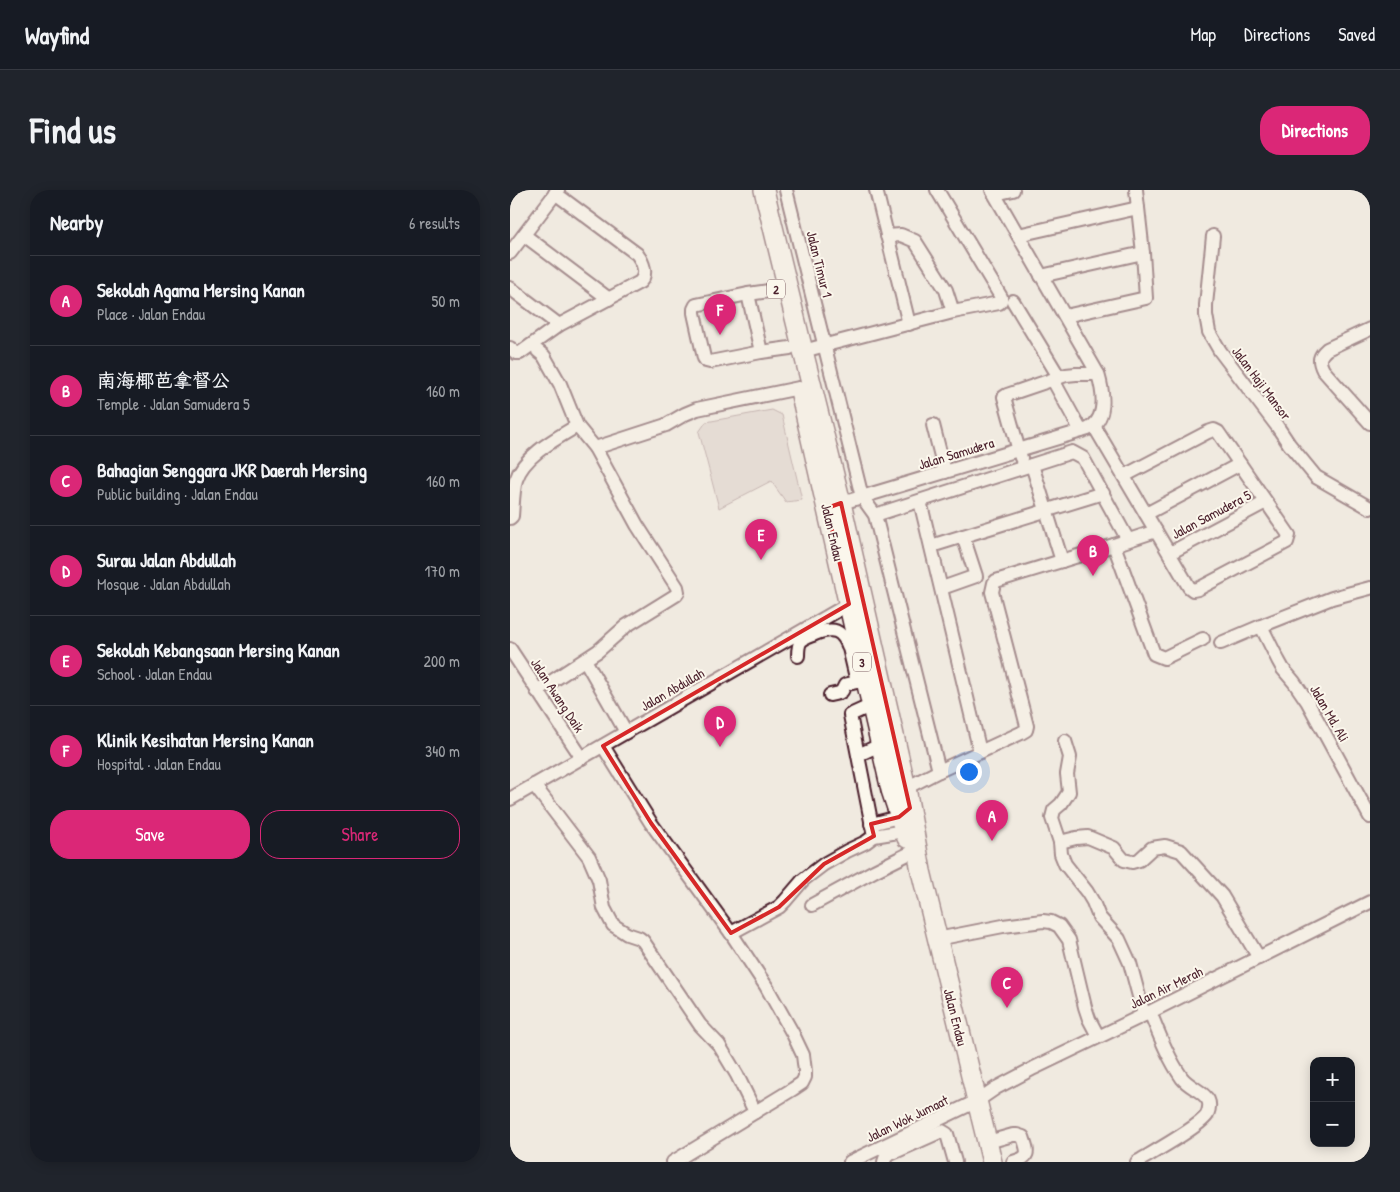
<!DOCTYPE html>
<html lang="en">
<head>
<meta charset="utf-8">
<style>
	:root { --surface:#171b24; --page:#20242c; --text:#f1f3f6; --muted:#9ea1a6; --line:#363941; --accent:#db2777 }
	body { margin:0; font-family:"Patrick Hand","LXGW WenKai TC",sans-serif; background:var(--page); color:var(--text) }
	.controls { position:absolute; right:15px; bottom:15px; display:grid; overflow:hidden; border-radius:10px; box-shadow:0 2px 12px #0003 }
	.controls button { width:45px; height:45px; display:grid; place-items:center; padding:0; border:0; border-bottom:1px solid var(--line); background:var(--surface); color:var(--text); font:25px sans-serif }
	.you { position:absolute; left:458px; top:581px; width:18px; height:18px; margin:-12px; border:4px solid #fff; border-radius:50%; background:#1a73e8; box-shadow:0 0 0 8px #1a73e833 }
	.badge { display:grid; place-items:center; width:32px; height:32px; border-radius:50%; background:var(--accent); color:#fff; font-size:16px; font-weight:700 }
	.pin { position:absolute; translate:-50% -41px; filter:drop-shadow(0 1px 2px #0008) }
	.pin::after { content:''; position:absolute; top:26px; width:18px; height:15px; background:inherit; clip-path:polygon(0 0,100% 0,50% 100%) }
	.list { margin:0; padding:0; list-style:none }
	h2 { display:flex; justify-content:space-between; align-items:center; height:65px; margin:0; padding:0 20px; font-size:21px }
	h2 small { font-size:16px; font-weight:400; color:var(--muted) }
	.list li { display:grid; grid-template-columns:32px 1fr auto; gap:15px; align-items:center; box-sizing:border-box; height:90px; padding:0 20px; border-top:1px solid var(--line) }
	.list b { display:block; font-size:19px; white-space:nowrap }
	.list p { margin:0; font-size:16px; white-space:nowrap; color:var(--muted) }
	.list em { font-size:16px; font-style:normal; color:var(--muted) }
	.actions { display:flex; gap:10px; padding:15px 20px }
	.actions a { flex:1; padding:11px 0; border:1px solid var(--accent); border-radius:20px; text-align:center; font-size:18px; color:var(--accent) }
	.actions .main { background:var(--accent); color:#fff }
	.map { position:relative; flex:none; width:860px; height:972px; overflow:hidden; border-radius:20px }
	header { display:flex; align-items:center; gap:30px; box-sizing:border-box; height:70px; padding:0 25px; background:var(--surface); border-bottom:1px solid var(--line) }
	header strong { font-size:24px }
	nav { display:flex; gap:28px; margin-inline-start:auto; font-size:18px }
	.intro { display:flex; align-items:center; justify-content:space-between; box-sizing:border-box; height:120px; padding:0 30px }
	h1 { margin:0; font-size:35px }
	.button { padding:12px 22px; border-radius:20px; background:var(--accent); color:#fff; font-size:18px; font-weight:700 }
	main { display:flex; gap:30px; padding:0 30px }
	aside { flex:1; background:var(--surface); border-radius:20px; box-shadow:0 2px 12px #0003 }
	.map>svg:first-child { display:block }
	.garden { fill:#d8ccc6; stroke:#917678 }
	.lines { fill:none; stroke-linecap:round; stroke-linejoin:round }
	.minor-casing { stroke:#4a1f2b; stroke-width:16 }
	.highway-casing { stroke:#4a1f2b; stroke-width:22 }
	.minor { stroke:#fbf7ec; stroke-width:12 }
	.highway { stroke:#fbf7ec; stroke-width:19 }
	.marked { fill:none; stroke:#d62828; stroke-width:4; stroke-linejoin:round }
	.labels { text-anchor:middle; dominant-baseline:central; stroke-width:4; stroke-linejoin:round; paint-order:stroke }
	.shield { fill:#fbf7ec; stroke:#7f6065; stroke-width:1 }
	.shield-label { font-size:12px; font-weight:bold; fill:#4a1f2b }
	.street-label { font-size:14px; fill:#4a1f2b; stroke:#fbf7ec }
</style>
</head>
<body>
<header>
<strong>Wayfind</strong>
<nav><a>Map</a><a>Directions</a><a>Saved</a></nav>
</header>
<div class="intro"><h1>Find us</h1><a class="button">Directions</a></div>
<main>
<aside>
<h2>Nearby<small>6 results</small></h2>
<ul class="list">
<li><span class="badge">A</span><div><b>Sekolah Agama Mersing Kanan</b><p>Place · Jalan Endau</p></div><em>50 m</em></li>
<li><span class="badge">B</span><div><b>南海椰芭拿督公</b><p>Temple · Jalan Samudera 5</p></div><em>160 m</em></li>
<li><span class="badge">C</span><div><b>Bahagian Senggara JKR Daerah Mersing</b><p>Public building · Jalan Endau</p></div><em>160 m</em></li>
<li><span class="badge">D</span><div><b>Surau Jalan Abdullah</b><p>Mosque · Jalan Abdullah</p></div><em>170 m</em></li>
<li><span class="badge">E</span><div><b>Sekolah Kebangsaan Mersing Kanan</b><p>School · Jalan Endau</p></div><em>200 m</em></li>
<li><span class="badge">F</span><div><b>Klinik Kesihatan Mersing Kanan</b><p>Hospital · Jalan Endau</p></div><em>340 m</em></li>
</ul>
<div class="actions"><a class="main">Save</a><a>Share</a></div>
</aside>
<div class="map">
<svg width="860" height="972" viewBox="0 0 860 972">
	<rect width="100%" height="100%" fill="#f0eae0"/>
	<filter id="ink" filterUnits="userSpaceOnUse"><feTurbulence type="fractalNoise" baseFrequency=".02" numOctaves="2"/><feDisplacementMap in="SourceGraphic" scale="10" xChannelSelector="R" yChannelSelector="G"/><feConvolveMatrix kernelMatrix="1 2 1 2 8 2 1 2 1" color-interpolation-filters="sRGB"/></filter>
	<g filter="url(#ink)">
		<path class="garden" d="M262 220 272 225 292 310 276 312 261 291 209 318 189 242 196 232Z"/>
		<g class="lines">
			<defs>
				<g id="minor">
					<path d="M276 0 352 307 365 325 429 581 396 598"/>
					<path d="M366 0 399 134"/>
					<path d="M485 4 503 0"/>
					<path d="M14 45 99 109"/>
					<path d="M508 45 628 18"/>
					<path d="M377 46 391 45 405 51 436 100 443 122"/>
					<path d="M703 46 696 115V125L699 142 710 161 767 236 779 254 806 287 860 318"/>
					<path d="M0 63 48 0"/>
					<path d="M531 86 633 63"/>
					<path d="M0 98 49 135"/>
					<path d="M266 100 238 104 186 115 184 119V123L194 168 196 171 200 172 251 162 280 158"/>
					<path d="M238 104 251 162"/>
					<path d="M503 111 549 187"/>
					<path d="M555 126 636 108 633 63 626 0"/>
					<path d="M860 139 817 159C809 166 808 170 813 180L860 233"/>
					<path d="M0 158 6 163H10L49 135 130 92C138 84 133 72 127 64L45 3"/>
					<path d="M293 161 443 122 489 113 491 111V107L427 0"/>
					<path d="M543 190 571 241"/>
					<path d="M423 235 435 282"/>
					<path d="M584 236 679 397 683 400 688 399 777 352 779 345 708 242 704 240 698 242 614 286"/>
					<path d="M85 258 156 235 175 224 187 219 289 198"/>
					<path d="M511 268 494 207 497 205 556 185 566 184H588"/>
					<path d="M522 275 552 371"/>
					<path d="M410 311 470 562"/>
					<path d="M325 315 578 239C598 229 593 201 588 184L482 0"/>
					<path d="M636 324 730 274"/>
					<path d="M365 325 562 262 573 268 618 350"/>
					<path d="M0 328 2 326C3 314 3 301 6 290 13 266 47 248 67 236"/>
					<path d="M604 355 644 464 654 468 693 449"/>
					<path d="M421 356 593 303"/>
					<path d="M660 363 756 312"/>
					<path d="M432 398 466 386 453 346"/>
					<path d="M751 436 768 470 773 479 784 492 797 511 860 627"/>
					<path d="M711 453 751 436 822 408 860 398"/>
					<path d="M339 458 347 492"/>
					<path d="M0 459 72 568"/>
					<path d="M288 466C288 461 288 455 291 451 295 447 301 446 305 444 323 437 332 439 339 458L348 455"/>
					<path d="M75 470 116 542"/>
					<path d="M27 501 88 461 116 436 166 405 168 402 167 397 127 335 85 258 67 236 50 194 34 166 28 161"/>
					<path d="M320 505 329 503 332 501 335 495 338 494 356 490"/>
					<path d="M362 515 340 525 364 646"/>
					<path d="M555 551 560 567 557 584 559 602 551 614 544 620 542 628 550 652 551 664 555 674 577 702 583 712 589 727 609 749 620 773 634 825"/>
					<path d="M93 556 141 633 221 743 256 796 283 844 293 865 295 881V887L292 893 283 899 163 972"/>
					<path d="M348 565 370 555"/>
					<path d="M429 581 511 543 516 540 517 536 482 402 484 393 486 391 604 355 646 341"/>
					<path d="M24 595 79 667 89 690 94 718 103 735 117 744 129 748 133 751 190 835 209 855 227 885 245 922"/>
					<path d="M0 609 339 414"/>
					<path d="M361 634 389 627 396 621"/>
					<path d="M550 652 566 648 578 647 604 658 614 670 622 672 629 670 642 658 655 656 671 661 712 706 749 768"/>
					<path d="M302 715 364 681 402 662"/>
					<path d="M221 743 269 717 275 711 293 690 314 674 337 661 356 652 364 646 394 641"/>
					<path d="M427 749 493 736 533 731 541 732 549 736 559 750 575 817 579 829 588 846"/>
					<path d="M478 952 503 945H507L513 947C518 962 521 967 503 972"/>
					<path d="M340 972 467 911 486 898 524 878 634 825 860 712"/>
					<path d="M374 972 376 966 432 941 437 944 445 972"/>
					<path d="M627 972C642 963 689 937 697 925 699 920 700 914 698 910 693 901 679 897 672 888 658 868 649 844 640 822"/>
				</g>
				<g id="highway">
					<path d="M254 0 293 161 331 313 396 598 411 681 482 972"/>
					<path d="M291 205 381 600 397 648"/>
				</g>
			</defs>
			<use href="#minor" class="minor-casing"/>
			<use href="#highway" class="highway-casing"/>
			<use href="#minor" class="minor"/>
			<use href="#highway" class="highway"/>
		</g>
	</g>
	<path d="M0 0H860V972H0ZM331 313 400 618 389 627 361 634 364 646 314 674 269 717 221 743 141 633 93 556 339 414 317 318Z" fill="#f0eae0" fill-opacity=".55" fill-rule="evenodd"/>
	<path class="marked" d="M331 313 400 618 389 627 361 634 364 646 314 674 269 717 221 743 141 633 93 556 339 414 317 318Z"/>
	<g class="labels">
		<g class="shield">
			<rect x="257" y="89.5" width="18" height="19" rx="4"/>
			<rect x="343" y="462.5" width="18" height="19" rx="4"/>
		</g>
		<g class="shield-label">
			<text x="266" y="99">2</text>
			<text x="352" y="472">3</text>
		</g>
		<g class="street-label">
			<text transform="translate(310 74) rotate(76)">Jalan Timur 1</text>
			<text transform="translate(752 193) rotate(53)">Jalan Haji Mansor</text>
			<text transform="translate(446 263) rotate(-17)">Jalan Samudera</text>
			<text transform="translate(701 324) rotate(-28)">Jalan Samudera 5</text>
			<text transform="translate(323 342) rotate(77)">Jalan Endau</text>
			<text transform="translate(162 499) rotate(-30)">Jalan Abdullah</text>
			<text transform="translate(48 505) rotate(57)">Jalan Awang Daik</text>
			<text transform="translate(820 523) rotate(60)">Jalan Md. Ali</text>
			<text transform="translate(656 797) rotate(-26)">Jalan Air Merah</text>
			<text transform="translate(446 827) rotate(76)">Jalan Endau</text>
			<text transform="translate(397 928) rotate(-26)">Jalan Wok Jumaat</text>
		</g>
	</g>
</svg>
<div class="controls">
<button>+</button>
<button>−</button>
</div>
<div class="you"></div>
<div class="pin badge" style="left:482px;top:651px">A</div>
<div class="pin badge" style="left:583px;top:386px">B</div>
<div class="pin badge" style="left:497px;top:818px">C</div>
<div class="pin badge" style="left:210px;top:557px">D</div>
<div class="pin badge" style="left:251px;top:370px">E</div>
<div class="pin badge" style="left:210px;top:145px">F</div>
</div>
</main>
</body>
</html>
